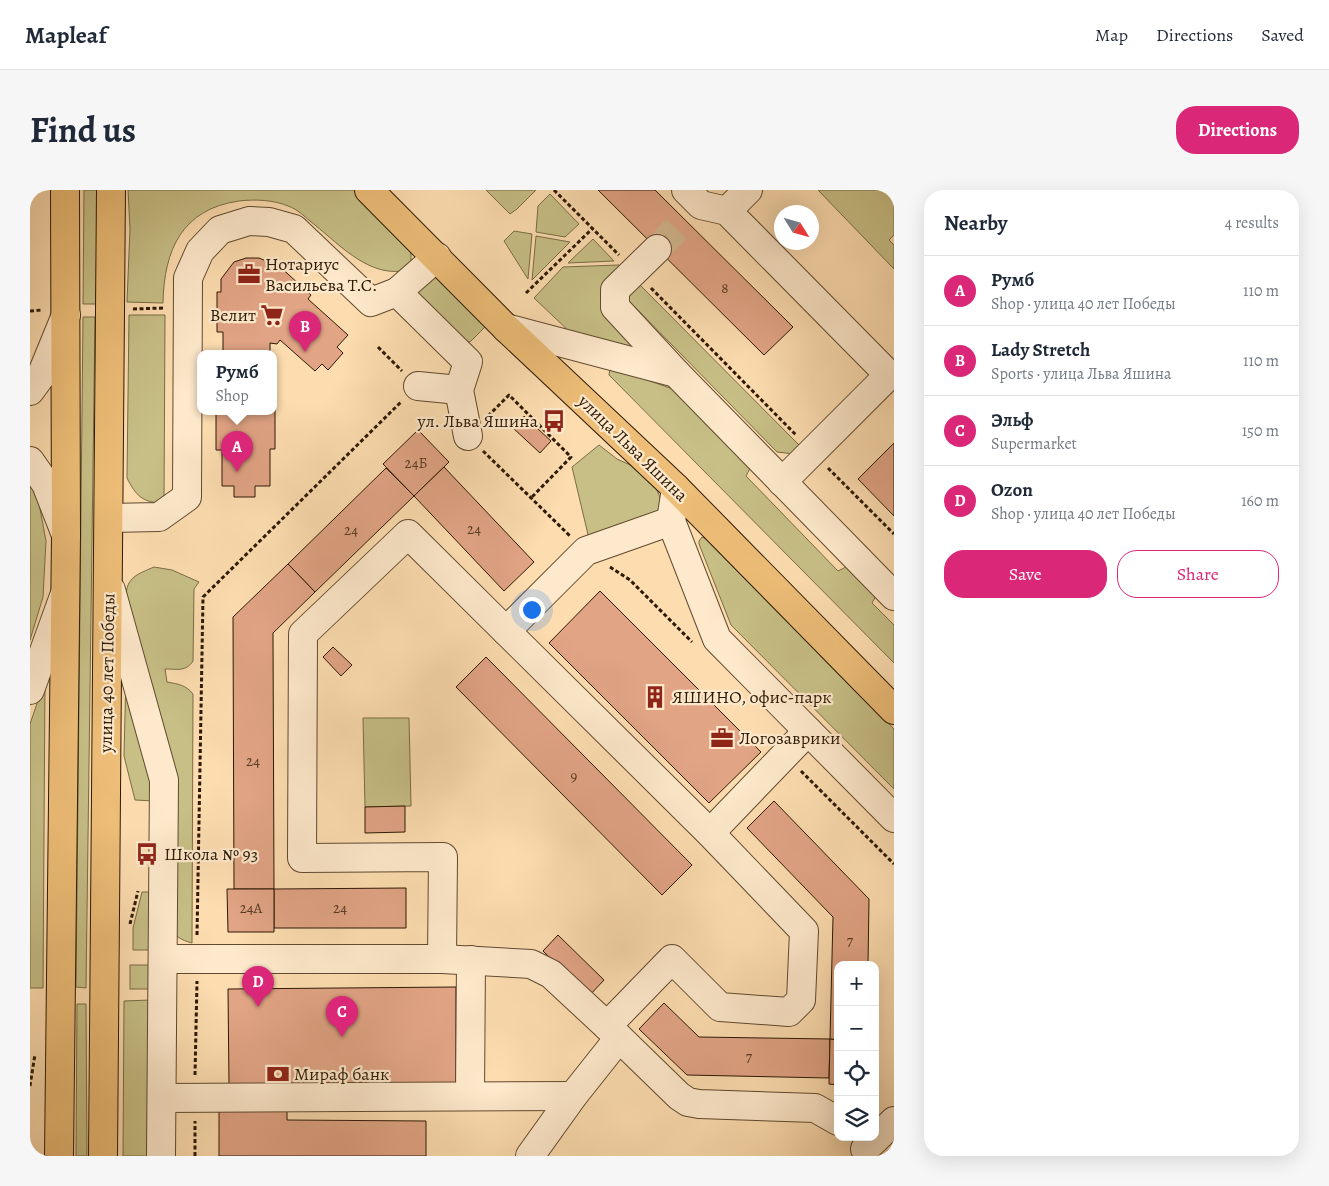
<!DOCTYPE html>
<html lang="en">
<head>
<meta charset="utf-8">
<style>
	:root { --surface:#fff; --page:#f6f6f7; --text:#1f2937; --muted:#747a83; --line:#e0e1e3; --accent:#db2777 }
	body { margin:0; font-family:Alegreya,serif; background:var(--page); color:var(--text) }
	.controls { position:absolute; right:15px; bottom:15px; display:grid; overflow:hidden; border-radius:10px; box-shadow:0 5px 20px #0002 }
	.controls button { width:45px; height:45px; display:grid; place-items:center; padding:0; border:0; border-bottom:1px solid var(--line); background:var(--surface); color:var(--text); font:25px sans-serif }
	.compass { position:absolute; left:744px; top:15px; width:45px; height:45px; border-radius:50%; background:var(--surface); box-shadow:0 5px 20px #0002; rotate:127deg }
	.you { position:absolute; left:501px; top:419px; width:18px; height:18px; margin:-12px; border:4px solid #fff; border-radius:50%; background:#1a73e8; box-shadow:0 0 0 8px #1a73e833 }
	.badge { display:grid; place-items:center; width:32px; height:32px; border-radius:50%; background:var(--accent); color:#fff; font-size:16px; font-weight:700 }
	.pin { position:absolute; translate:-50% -41px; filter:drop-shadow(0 1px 2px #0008) }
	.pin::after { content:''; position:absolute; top:26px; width:18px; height:15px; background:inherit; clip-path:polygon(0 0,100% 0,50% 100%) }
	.popup { position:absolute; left:167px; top:160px; width:80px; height:65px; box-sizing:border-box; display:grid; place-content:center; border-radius:10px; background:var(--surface); filter:drop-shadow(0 1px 4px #0005); font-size:16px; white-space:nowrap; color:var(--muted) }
	.popup b { font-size:19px; color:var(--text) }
	.popup::after { content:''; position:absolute; left:50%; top:100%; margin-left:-10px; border:10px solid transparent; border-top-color:var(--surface) }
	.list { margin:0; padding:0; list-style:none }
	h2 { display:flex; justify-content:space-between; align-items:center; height:65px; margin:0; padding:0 20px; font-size:21px }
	h2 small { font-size:16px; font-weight:400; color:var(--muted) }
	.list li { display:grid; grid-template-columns:32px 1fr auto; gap:15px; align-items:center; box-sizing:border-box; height:70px; padding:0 20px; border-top:1px solid var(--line) }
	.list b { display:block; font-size:19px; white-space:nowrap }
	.list p { margin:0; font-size:16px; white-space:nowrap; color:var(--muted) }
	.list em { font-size:16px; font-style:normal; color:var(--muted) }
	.actions { display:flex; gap:10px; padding:15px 20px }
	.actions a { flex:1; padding:11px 0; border:1px solid var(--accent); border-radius:20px; text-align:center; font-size:18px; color:var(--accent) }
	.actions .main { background:var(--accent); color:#fff }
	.icon { flex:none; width:28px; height:28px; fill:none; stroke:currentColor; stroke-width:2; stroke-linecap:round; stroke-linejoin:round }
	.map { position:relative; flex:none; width:864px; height:966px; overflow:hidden; border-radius:20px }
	header { display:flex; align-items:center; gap:30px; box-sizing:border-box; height:70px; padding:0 25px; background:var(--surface); border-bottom:1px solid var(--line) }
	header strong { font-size:24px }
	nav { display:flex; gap:28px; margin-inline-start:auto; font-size:18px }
	.intro { display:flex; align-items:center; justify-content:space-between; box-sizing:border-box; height:120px; padding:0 30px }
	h1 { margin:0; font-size:35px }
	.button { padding:12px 22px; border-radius:20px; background:var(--accent); color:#fff; font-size:18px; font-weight:700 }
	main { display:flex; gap:30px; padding:0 30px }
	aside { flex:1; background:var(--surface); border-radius:20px; box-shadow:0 5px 20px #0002 }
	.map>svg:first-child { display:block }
	.green { fill:#c7bf86; stroke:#7a6c45 }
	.building { fill:#e1a485; stroke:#2c1904 }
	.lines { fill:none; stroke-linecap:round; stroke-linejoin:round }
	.minor-tunnel { stroke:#d3b68e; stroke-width:28; stroke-dasharray:28 14; stroke-linecap:butt }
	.minor-casing { stroke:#604a2f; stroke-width:30 }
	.major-casing { stroke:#2c1904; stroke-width:30 }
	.path { stroke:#2c1904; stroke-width:3; stroke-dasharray:4 2.5; stroke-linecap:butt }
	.minor { stroke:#fee9cc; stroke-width:28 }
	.major { stroke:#eebe78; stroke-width:28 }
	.labels { text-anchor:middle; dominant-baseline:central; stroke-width:4.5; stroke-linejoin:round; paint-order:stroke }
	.number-label { font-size:15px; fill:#593c24 }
	.poi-label { font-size:18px; fill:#2c1904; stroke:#fee9cc; text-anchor:start }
	.street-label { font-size:18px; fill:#2c1904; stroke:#fee9cc }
</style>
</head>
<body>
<header>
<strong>Mapleaf</strong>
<nav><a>Map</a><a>Directions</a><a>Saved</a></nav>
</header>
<div class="intro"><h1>Find us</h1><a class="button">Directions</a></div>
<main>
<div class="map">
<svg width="864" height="966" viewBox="0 0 864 966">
	<rect width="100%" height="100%" fill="#fdddb0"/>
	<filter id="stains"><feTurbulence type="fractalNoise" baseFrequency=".004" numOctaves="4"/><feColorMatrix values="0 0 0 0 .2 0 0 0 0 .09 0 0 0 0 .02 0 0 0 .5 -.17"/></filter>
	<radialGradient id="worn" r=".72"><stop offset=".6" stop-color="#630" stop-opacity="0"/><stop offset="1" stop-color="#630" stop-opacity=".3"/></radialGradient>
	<g class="green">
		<path d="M54 0H68L66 114H53Z"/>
		<path d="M98 0H327L381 55V72L372 81C336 86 306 51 280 31 274 26 267 19 258 16 244 10 225 9 209 11 152 19 134 60 133 113L97 112 100 39Z"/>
		<path d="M456 0H506L487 19 480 24Z"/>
		<path d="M788 0H864V45L859 50 864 55V79Z"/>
		<path d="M520 4 549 34 535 47 506 42 508 16Z"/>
		<path d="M484 41 502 44 498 89 474 51Z"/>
		<path d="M506 46 540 52 502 90Z"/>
		<path d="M563 49 584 71 538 73Z"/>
		<path d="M589 75 597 84 572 108 606 158 542 144 504 108 533 77Z"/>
		<path d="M403 80 457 135 441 151 435 153 388 106 386 96Z"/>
		<path d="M606 91 774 260 764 264 747 262 597 109Z"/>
		<path d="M99 125H135L134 313C113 313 106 306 97 288Z"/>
		<path d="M53 127H65L56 798 46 797Z"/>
		<path d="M580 178H583L657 204 724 271 716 286 808 381 822 374 847 404 842 413 864 435V473L579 185Z"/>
		<path d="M569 255 587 269 609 279 625 295 631 310 628 324 560 353 542 277Z"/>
		<path d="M0 288 9 313 16 351 13 407 0 450Z"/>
		<path d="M672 347 676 349 864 539V599L701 435 669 354V351Z"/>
		<path d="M124 377 142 380 169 392 164 399 163 471C156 482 147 479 135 479L137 492C148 494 156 495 163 504L162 753C151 750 146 747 139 737L144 575 96 407C96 387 108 384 124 377Z"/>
		<path d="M96 484 124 582V611L105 610 94 566Z"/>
		<path d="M15 490 13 798H0V534Z"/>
		<path d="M333 528H379L381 616 335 617Z"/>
		<path d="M112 702H122V760H103V738Z"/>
		<rect x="100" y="775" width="21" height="24"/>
		<path d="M120 810 119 966H93L94 811Z"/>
		<path d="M47 814H56L57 966H46Z"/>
	</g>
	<g class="building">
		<path d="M568 0H625L763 137 734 165Z"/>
		<path d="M216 68H229L236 71 245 78 248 75 281 105 278 109 318 145 307 157 313 163 298 180 292 174 285 181 250 150 247 154 240 153V163H193V142H187V102H191V89L204 72Z"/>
		<path d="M243 214H245V259H240V296H225V307H204V296H192V260H186V221H243Z"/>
		<path d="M494 226 521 251 510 263 483 238Z"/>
		<path d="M388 240 419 272 384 306 353 274Z"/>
		<path d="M864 253V326L828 289Z"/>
		<path d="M414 277 504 372 474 401 384 306Z"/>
		<path d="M356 278 384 306 285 402 258 374Z"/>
		<path d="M258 374 285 402 243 443 244 699H204L203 427Z"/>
		<path d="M570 401 731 562 679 613 519 453Z"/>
		<path d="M303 457 322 475 311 486 293 467Z"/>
		<path d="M456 467 662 675 632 705 426 497Z"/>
		<path d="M744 611 839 709 838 775H808V850L800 849 803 727 717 638Z"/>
		<path d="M375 616V642L335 643V617Z"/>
		<path d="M376 698V738H244V699Z"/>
		<path d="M197 699H244V742H198Z"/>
		<path d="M528 745 574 790 559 806 513 761Z"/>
		<path d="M426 797V894L199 896 198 799Z"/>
		<path d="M634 813 669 847 800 849 799 888 657 885 609 839Z"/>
		<path d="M800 849 808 850V895L799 894Z"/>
		<path d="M189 919H257V930L396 931V966H189Z"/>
	</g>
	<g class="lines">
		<path class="minor-tunnel" d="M627 59 655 30"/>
		<defs>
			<g id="minor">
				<path d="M656 0 671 15 697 21 859 185H864"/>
				<path d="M697 21 718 0"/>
				<path d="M627 59 585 100V117L646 183"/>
				<path d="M367 102 438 172 429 200 438 246"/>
				<path d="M476 138 646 183 864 406"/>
				<path d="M388 196 429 200"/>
				<path d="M0 201 11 186 36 125"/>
				<path d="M0 271 16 294 36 345"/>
				<path d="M752 292 859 185"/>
				<path d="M646 298 641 331 687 449 864 628"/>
				<path d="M79 328 129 327 157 307 158 88 170 61 190 40 219 31 239 32 264 39 341 112 367 102 407 67"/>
				<path d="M81 400 134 590 131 966"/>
				<path d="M476 441 556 361 641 331"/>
				<path d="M0 500 34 406"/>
				<path d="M680 643 778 541"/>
				<path d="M133 769H412L501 774 521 784 577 836"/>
				<path d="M412 769 413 667 272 668 273 444 378 344 680 643 774 741 771 810 759 822 690 817 642 769 577 836 649 906 658 912 669 914 785 918 808 931"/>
				<path d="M440 906 441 770"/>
				<path d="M132 908 543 906"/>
				<path d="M835 959 864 931"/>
				<path d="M500 966 543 906 589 848"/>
			</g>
			<g id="major">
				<path d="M339 0 476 138 646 298 864 520"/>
				<path d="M29 966 36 345 35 0"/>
				<path d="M73 966 81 0"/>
			</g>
		</defs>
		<use href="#minor" class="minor-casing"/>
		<use href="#major" class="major-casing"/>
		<g class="path">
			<path d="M524 0 589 65"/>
			<path d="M621 98 766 245"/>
			<path d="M496 103 563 38"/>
			<path d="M103 119 134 118"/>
			<path d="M0 121 12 120"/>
			<path d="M348 157 372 181"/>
			<path d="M458 226 479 205 541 267 501 308"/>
			<path d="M453 261 540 346"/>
			<path d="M798 278 864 344"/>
			<path d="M580 377 600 390 662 452"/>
			<path d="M771 581 864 674"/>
			<path d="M100 734 108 701"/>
			<path d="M167 745 173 407 371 212"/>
			<path d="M165 885 167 791"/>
			<path d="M0 896 5 864"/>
			<path d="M165 966V931"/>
		</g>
		<use href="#minor" class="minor"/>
		<use href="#major" class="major"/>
	</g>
	<defs>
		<symbol id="office-bare" viewBox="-9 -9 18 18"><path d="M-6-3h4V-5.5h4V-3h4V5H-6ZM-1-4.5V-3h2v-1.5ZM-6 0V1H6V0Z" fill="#8f2418" stroke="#fee9cc" stroke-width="2.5" paint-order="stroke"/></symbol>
		<symbol id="supermarket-bare" viewBox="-9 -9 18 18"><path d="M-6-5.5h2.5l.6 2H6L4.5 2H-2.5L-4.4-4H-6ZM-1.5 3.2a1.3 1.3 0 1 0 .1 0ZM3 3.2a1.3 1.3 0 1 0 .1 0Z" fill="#8f2418" stroke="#fee9cc" stroke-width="2.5" paint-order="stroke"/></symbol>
		<symbol id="bus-bare" viewBox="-9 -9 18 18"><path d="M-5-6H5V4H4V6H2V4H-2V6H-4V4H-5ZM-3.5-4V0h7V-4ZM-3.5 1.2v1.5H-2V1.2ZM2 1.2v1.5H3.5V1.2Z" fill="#8f2418" stroke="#fee9cc" stroke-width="2.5" paint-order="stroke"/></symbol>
		<symbol id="building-bare" viewBox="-9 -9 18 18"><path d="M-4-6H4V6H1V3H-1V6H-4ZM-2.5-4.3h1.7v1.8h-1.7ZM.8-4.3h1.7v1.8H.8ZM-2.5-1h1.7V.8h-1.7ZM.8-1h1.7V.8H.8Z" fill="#8f2418" stroke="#fee9cc" stroke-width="2.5" paint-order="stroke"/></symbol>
		<symbol id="bank-bare" viewBox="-9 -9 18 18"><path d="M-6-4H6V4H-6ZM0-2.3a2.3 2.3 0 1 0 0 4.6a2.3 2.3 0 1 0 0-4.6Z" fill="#8f2418" stroke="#fee9cc" stroke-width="2.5" paint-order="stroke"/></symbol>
	</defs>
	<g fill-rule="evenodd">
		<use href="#office-bare" x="203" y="68" width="32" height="32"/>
		<use href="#supermarket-bare" x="226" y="109" width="32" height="32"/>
		<use href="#bus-bare" x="508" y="215" width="32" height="32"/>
		<use href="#building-bare" x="609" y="491" width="32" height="32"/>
		<use href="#office-bare" x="676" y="532" width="32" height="32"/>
		<use href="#bus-bare" x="101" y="648" width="32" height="32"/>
		<use href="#bank-bare" x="232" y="868" width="32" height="32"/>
	</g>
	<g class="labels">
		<g class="number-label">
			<text x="695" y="98">8</text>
			<text x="386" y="273">24Б</text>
			<text x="444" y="339">24</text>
			<text x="321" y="340">24</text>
			<text x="223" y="571">24</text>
			<text x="544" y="586">9</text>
			<text x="221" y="718">24А</text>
			<text x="310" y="718">24</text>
			<text x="820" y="751">7</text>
			<text x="719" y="867">7</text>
		</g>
		<g class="poi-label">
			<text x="235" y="74">Нотариус<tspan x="235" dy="21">Васильева Т.С.</tspan></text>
			<text x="226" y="125" text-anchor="end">Велит</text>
			<text x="508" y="231" text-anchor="end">ул. Льва Яшина</text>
			<text x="642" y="507">ЯШИНО, офис-парк</text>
			<text x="709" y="548">Логозаврики</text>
			<text x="134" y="664">Школа № 93</text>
			<text x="264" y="884">Мираф банк</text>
		</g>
		<g class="street-label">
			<text transform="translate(603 258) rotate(44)">улица Льва Яшина</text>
			<text transform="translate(77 483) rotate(-89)">улица 40 лет Победы</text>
		</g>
	</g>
	<rect width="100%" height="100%" filter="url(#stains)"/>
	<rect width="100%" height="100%" fill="url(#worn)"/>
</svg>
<div class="controls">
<button>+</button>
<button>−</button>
<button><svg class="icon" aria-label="locate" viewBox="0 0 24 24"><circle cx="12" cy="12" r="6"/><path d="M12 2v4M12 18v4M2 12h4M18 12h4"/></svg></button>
<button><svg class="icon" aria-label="layers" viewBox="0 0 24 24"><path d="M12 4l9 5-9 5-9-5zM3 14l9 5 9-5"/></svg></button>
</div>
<svg class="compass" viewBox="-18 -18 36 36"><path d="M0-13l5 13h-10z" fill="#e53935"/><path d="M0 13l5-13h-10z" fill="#747a83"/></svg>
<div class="you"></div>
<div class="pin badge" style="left:207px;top:282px">A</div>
<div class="popup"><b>Румб</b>Shop</div>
<div class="pin badge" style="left:275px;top:162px">B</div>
<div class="pin badge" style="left:312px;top:847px">C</div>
<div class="pin badge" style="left:228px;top:817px">D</div>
</div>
<aside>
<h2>Nearby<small>4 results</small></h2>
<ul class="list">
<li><span class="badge">A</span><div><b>Румб</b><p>Shop · улица 40 лет Победы</p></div><em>110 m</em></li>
<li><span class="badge">B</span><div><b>Lady Stretch</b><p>Sports · улица Льва Яшина</p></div><em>110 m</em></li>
<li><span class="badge">C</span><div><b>Эльф</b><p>Supermarket</p></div><em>150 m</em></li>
<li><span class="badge">D</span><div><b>Ozon</b><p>Shop · улица 40 лет Победы</p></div><em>160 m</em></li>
</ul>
<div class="actions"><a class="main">Save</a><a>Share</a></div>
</aside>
</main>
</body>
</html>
